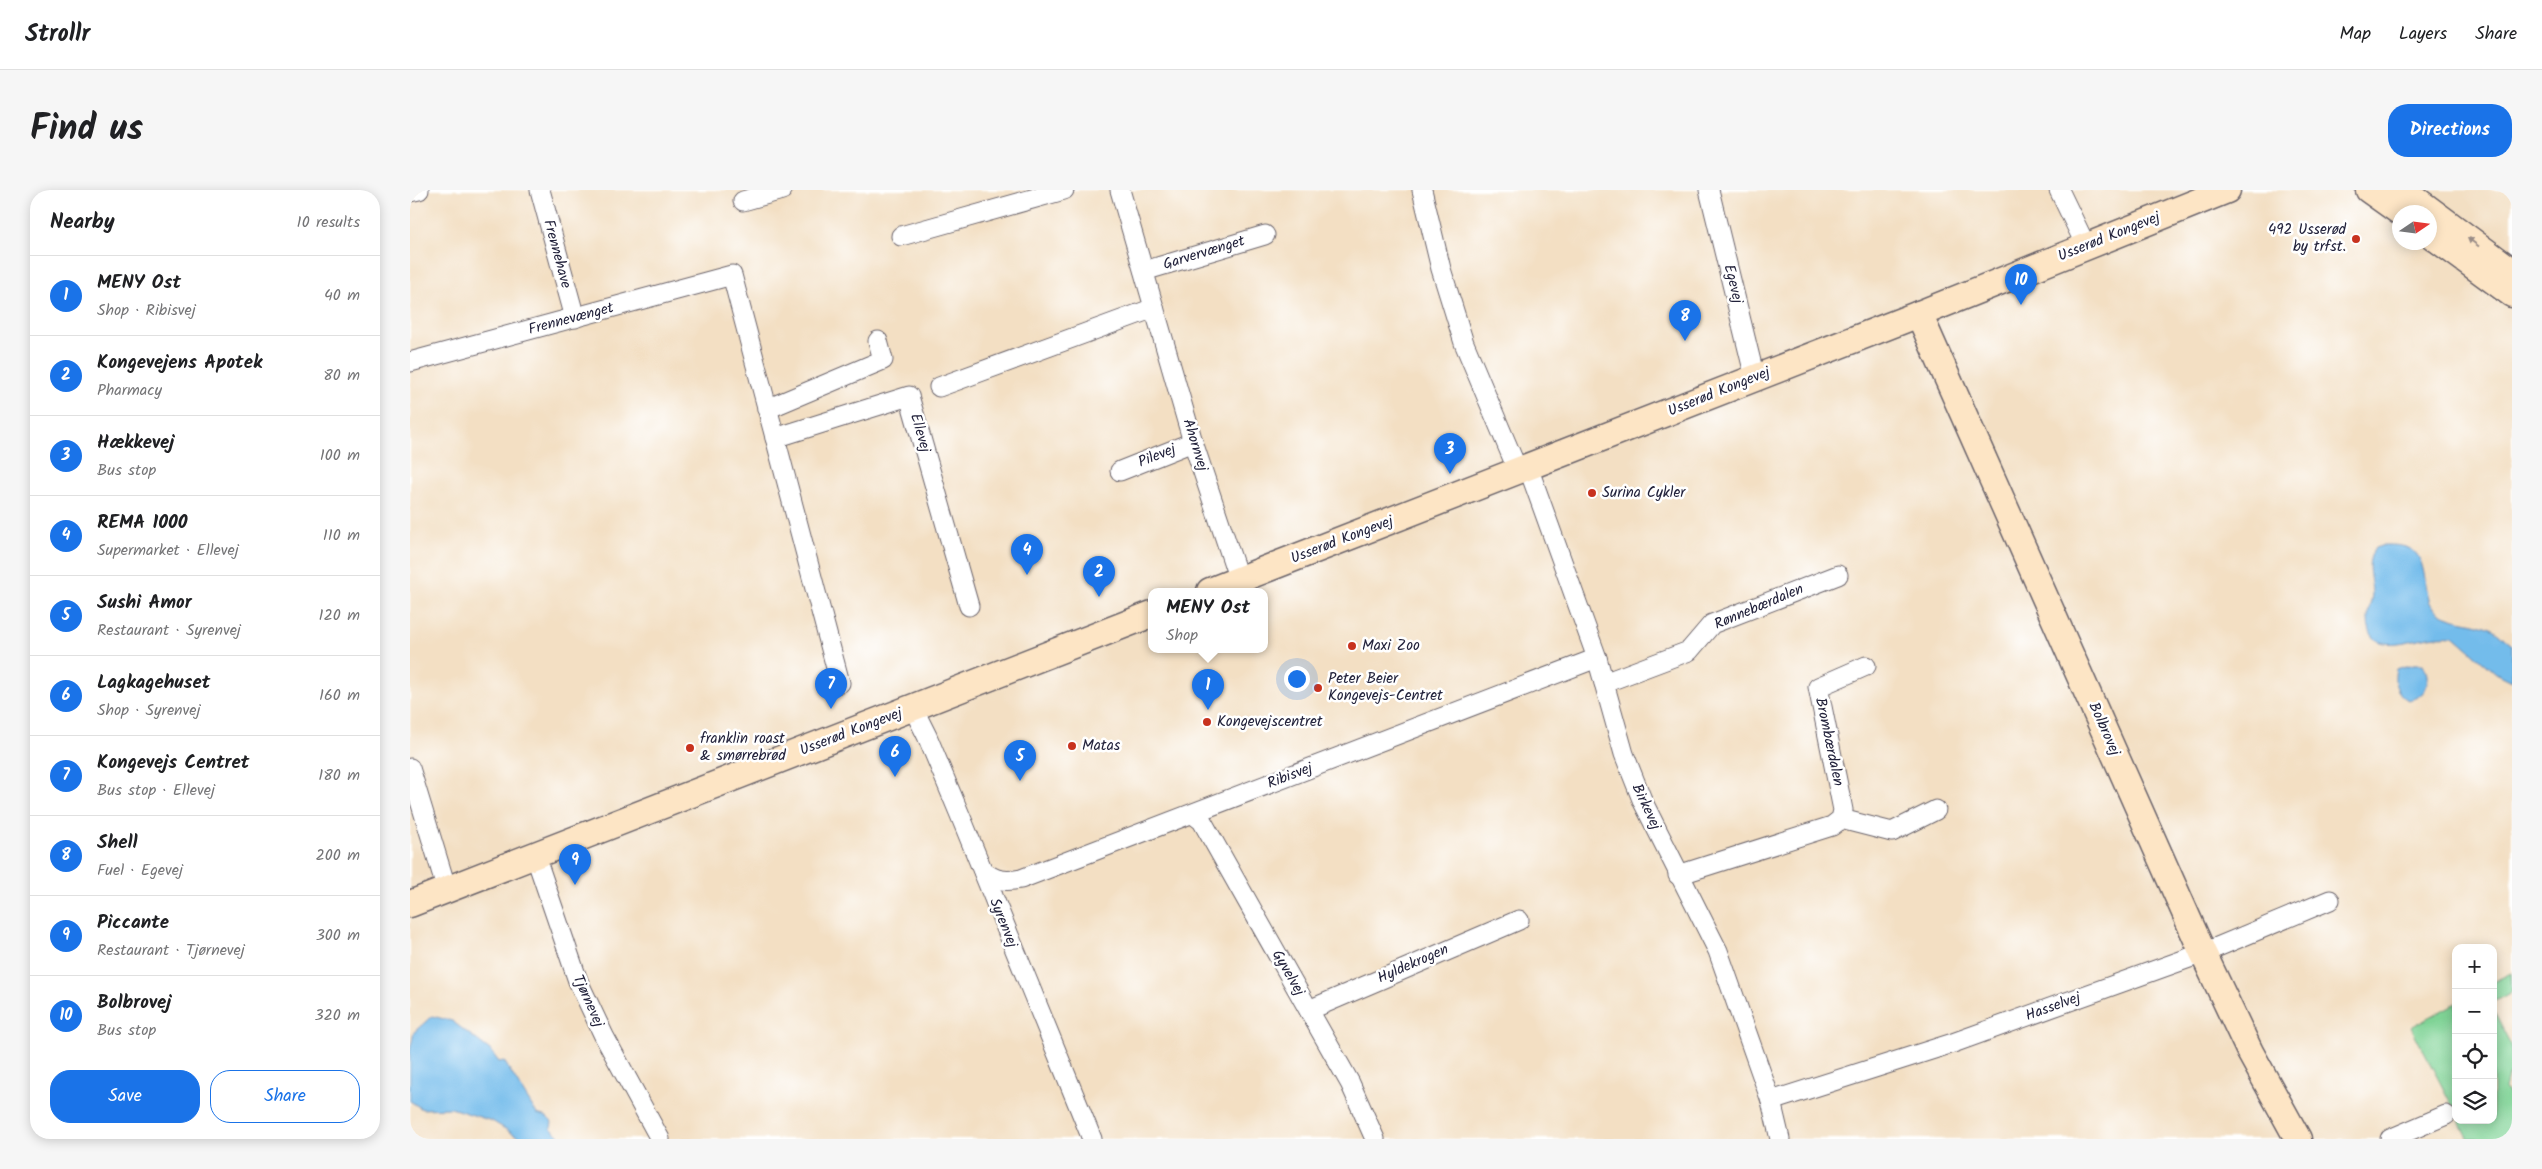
<!DOCTYPE html>
<html lang="en">
<head>
<meta charset="utf-8">
<style>
	:root { --surface:#fff; --page:#f6f6f6; --text:#202124; --muted:#757577; --line:#e0e0e0; --accent:#1a73e8 }
	body { margin:0; font-family:Kalam,sans-serif; background:var(--page); color:var(--text) }
	.controls { position:absolute; right:15px; bottom:15px; display:grid; overflow:hidden; border-radius:10px; box-shadow:0 2px 12px #0003 }
	.controls button { width:45px; height:45px; display:grid; place-items:center; padding:0; border:0; border-bottom:1px solid var(--line); background:var(--surface); color:var(--text); font:25px sans-serif }
	.compass { position:absolute; left:1982px; top:15px; width:45px; height:45px; border-radius:50%; background:var(--surface); box-shadow:0 2px 12px #0003; rotate:77deg }
	.you { position:absolute; left:886px; top:488px; width:18px; height:18px; margin:-12px; border:4px solid #fff; border-radius:50%; background:#1a73e8; box-shadow:0 0 0 8px #1a73e833 }
	.badge { display:grid; place-items:center; width:32px; height:32px; border-radius:50%; background:var(--accent); color:#fff; font-size:16px; font-weight:700 }
	.pin { position:absolute; translate:-50% -41px; filter:drop-shadow(0 1px 2px #0008) }
	.pin::after { content:''; position:absolute; top:26px; width:18px; height:15px; background:inherit; clip-path:polygon(0 0,100% 0,50% 100%) }
	.popup { position:absolute; left:738px; top:398px; width:120px; height:65px; box-sizing:border-box; display:grid; place-content:center; border-radius:10px; background:var(--surface); filter:drop-shadow(0 1px 4px #0005); font-size:16px; white-space:nowrap; color:var(--muted) }
	.popup b { font-size:19px; color:var(--text) }
	.popup::after { content:''; position:absolute; left:50%; top:100%; margin-left:-10px; border:10px solid transparent; border-top-color:var(--surface) }
	.list { margin:0; padding:0; list-style:none }
	h2 { display:flex; justify-content:space-between; align-items:center; height:65px; margin:0; padding:0 20px; font-size:21px }
	h2 small { font-size:16px; font-weight:400; color:var(--muted) }
	.list li { display:grid; grid-template-columns:32px 1fr auto; gap:15px; align-items:center; box-sizing:border-box; height:80px; padding:0 20px; border-top:1px solid var(--line) }
	.list b { display:block; font-size:19px; white-space:nowrap }
	.list p { margin:0; font-size:16px; white-space:nowrap; color:var(--muted) }
	.list em { font-size:16px; font-style:normal; color:var(--muted) }
	.actions { display:flex; gap:10px; padding:15px 20px }
	.actions a { flex:1; padding:11px 0; border:1px solid var(--accent); border-radius:20px; text-align:center; font-size:18px; color:var(--accent) }
	.actions .main { background:var(--accent); color:#fff }
	.icon { flex:none; width:28px; height:28px; fill:none; stroke:currentColor; stroke-width:2; stroke-linecap:round; stroke-linejoin:round }
	.map { position:relative; flex:none; width:2102px; height:949px; overflow:hidden; border-radius:20px }
	header { display:flex; align-items:center; gap:30px; box-sizing:border-box; height:70px; padding:0 25px; background:var(--surface); border-bottom:1px solid var(--line) }
	header strong { font-size:24px }
	nav { display:flex; gap:28px; margin-inline-start:auto; font-size:18px }
	.intro { display:flex; align-items:center; justify-content:space-between; box-sizing:border-box; height:120px; padding:0 30px }
	h1 { margin:0; font-size:35px }
	.button { padding:12px 22px; border-radius:20px; background:var(--accent); color:#fff; font-size:18px; font-weight:700 }
	main { display:flex; gap:30px; padding:0 30px }
	aside { flex:1; background:var(--surface); border-radius:20px; box-shadow:0 2px 12px #0003 }
	.map>svg:first-child { display:block }
	.green { fill:#7fd395; stroke:#507a68 }
	.water { fill:#73bceb; stroke:#4a6f93 }
	.lines { fill:none; stroke-linecap:round; stroke-linejoin:round }
	.street-casing { stroke:#6b646b; stroke-width:21 }
	.secondary-casing { stroke:#6b646b; stroke-width:29 }
	.street { stroke:#fff; stroke-width:19 }
	.secondary { stroke:#fde5c5; stroke-width:26 }
	.oneway { fill:#9a8d87 }
	.poi-dot { fill:#c8321e; stroke:#fff; stroke-width:2 }
	.labels { text-anchor:middle; dominant-baseline:central; stroke-width:5; stroke-linejoin:round; paint-order:stroke }
	.poi-label { font-size:15px; fill:#22223b; stroke:#fff; text-anchor:start }
	.street-label { font-size:15px; fill:#22223b; stroke:#fff }
</style>
</head>
<body>
<header>
<strong>Strollr</strong>
<nav><a>Map</a><a>Layers</a><a>Share</a></nav>
</header>
<div class="intro"><h1>Find us</h1><a class="button">Directions</a></div>
<main>
<aside>
<h2>Nearby<small>10 results</small></h2>
<ul class="list">
<li><span class="badge">1</span><div><b>MENY Ost</b><p>Shop · Ribisvej</p></div><em>40 m</em></li>
<li><span class="badge">2</span><div><b>Kongevejens Apotek</b><p>Pharmacy</p></div><em>80 m</em></li>
<li><span class="badge">3</span><div><b>Hækkevej</b><p>Bus stop</p></div><em>100 m</em></li>
<li><span class="badge">4</span><div><b>REMA 1000</b><p>Supermarket · Ellevej</p></div><em>110 m</em></li>
<li><span class="badge">5</span><div><b>Sushi Amor</b><p>Restaurant · Syrenvej</p></div><em>120 m</em></li>
<li><span class="badge">6</span><div><b>Lagkagehuset</b><p>Shop · Syrenvej</p></div><em>160 m</em></li>
<li><span class="badge">7</span><div><b>Kongevejs Centret</b><p>Bus stop · Ellevej</p></div><em>180 m</em></li>
<li><span class="badge">8</span><div><b>Shell</b><p>Fuel · Egevej</p></div><em>200 m</em></li>
<li><span class="badge">9</span><div><b>Piccante</b><p>Restaurant · Tjørnevej</p></div><em>300 m</em></li>
<li><span class="badge">10</span><div><b>Bolbrovej</b><p>Bus stop</p></div><em>320 m</em></li>
</ul>
<div class="actions"><a class="main">Save</a><a>Share</a></div>
</aside>
<div class="map">
<svg width="2102" height="949" viewBox="0 0 2102 949">
	<rect width="100%" height="100%" fill="#fff"/>
	<filter id="ink" filterUnits="userSpaceOnUse"><feTurbulence type="fractalNoise" baseFrequency=".02" numOctaves="2"/><feDisplacementMap in="SourceGraphic" scale="10" xChannelSelector="R" yChannelSelector="G"/><feConvolveMatrix kernelMatrix="1 2 1 2 8 2 1 2 1" color-interpolation-filters="sRGB"/></filter>
	<filter id="wash" filterUnits="userSpaceOnUse"><feTurbulence type="fractalNoise" baseFrequency=".0096" numOctaves="4" result="noise"/><feDisplacementMap in="SourceGraphic" scale="20" xChannelSelector="R" yChannelSelector="G"/><feGaussianBlur stdDeviation="1.12" result="paint"/><feColorMatrix in="noise" values="0 0 0 0 0 0 0 0 0 0 0 0 0 0 0 0 0 1.4 0 .05"/><feComposite in="paint" operator="in"/></filter>
	<g filter="url(#wash)">
		<rect width="100%" height="100%" fill="#f3dfc3"/>
		<g class="green">
			<path d="M2101 783 2102 802 2083 812V792Z"/>
			<path d="M2046 813V923L2001 837Z"/>
			<path d="M2083 820 2102 857V884L2098 886 2095 898 2102 911V949H2059L2049 930H2083Z"/>
		</g>
		<g class="water">
			<path d="M1974 355C2011 354 2011 367 2017 400 2018 406 2019 413 2023 417 2037 432 2063 430 2081 438 2089 442 2095 450 2102 455V491L2086 483 2044 446C2034 445 2024 446 2014 448 1992 452 1958 465 1958 428 1958 420 1961 413 1962 405 1962 387 1954 375 1965 358Z"/>
			<path d="M2004 474H2013C2022 491 2017 507 1998 510 1986 503 1983 492 1986 479Z"/>
			<path d="M22 826 42 831 80 860 89 872 94 871 127 924 137 927 142 932 141 938 152 949H112L82 931 41 918 12 919 0 911V861L4 842Z"/>
		</g>
	</g>
	<g filter="url(#ink)">
		<g class="lines">
			<defs>
				<g id="street">
					<path d="M130 0 165 128"/>
					<path d="M710 0 783 252 829 390"/>
					<path d="M1012 0 1031 79 1054 153 1108 281"/>
					<path d="M1299 0 1345 188"/>
					<path d="M1649 0 1676 56"/>
					<path d="M0 2 9 0"/>
					<path d="M333 11 372 0"/>
					<path d="M491 46 654 0"/>
					<path d="M734 81 855 45"/>
					<path d="M0 172 322 85 430 493"/>
					<path d="M529 197 744 118"/>
					<path d="M357 219 473 170 468 151"/>
					<path d="M365 248 499 206 559 416"/>
					<path d="M1118 277 1187 468 1214 564 1233 612 1308 761 1361 911 1370 949"/>
					<path d="M710 281 783 252"/>
					<path d="M1194 493 1279 461 1302 434 1428 385"/>
					<path d="M503 518 517 546 550 625 682 949"/>
					<path d="M0 578 37 700"/>
					<path d="M783 624 792 631 940 893 965 949"/>
					<path d="M1431 629 1482 642 1526 620"/>
					<path d="M125 665 168 791 194 846 250 949"/>
					<path d="M573 681C586 691 595 692 611 689L1187 468"/>
					<path d="M1268 685 1422 636 1431 629 1433 620 1408 497 1456 476"/>
					<path d="M899 820 1109 730"/>
					<path d="M1361 911 1543 853 1793 763 1920 710"/>
					<path d="M1980 949 2036 925"/>
				</g>
				<g id="secondary">
					<path d="M1959 0 1990 22"/>
					<path d="M1993 0 2102 81"/>
					<path d="M2020 44 2102 104"/>
					<path d="M1509 124 1793 763 1840 862 1888 949"/>
					<path d="M800 401 1509 124 1817 0"/>
					<path d="M0 714 742 424"/>
				</g>
			</defs>
			<use href="#street" class="street-casing"/>
			<use href="#secondary" class="secondary-casing"/>
			<use href="#street" class="street"/>
			<use href="#secondary" class="secondary"/>
		</g>
		<defs><path id="oneway-solid" d="M-6-.8H1V-3.2L6.5 0L1 3.2V.8H-6Z" transform="scale(1.25)"/></defs>
		<use class="oneway" href="#oneway-solid" transform="translate(2063 52) rotate(-143)"/>
	</g>
	<g class="poi-dot">
		<circle cx="1946" cy="49" r="5"/>
		<circle cx="1182" cy="303" r="5"/>
		<circle cx="942" cy="456" r="5"/>
		<circle cx="908" cy="498" r="5"/>
		<circle cx="797" cy="532" r="5"/>
		<circle cx="662" cy="556" r="5"/>
		<circle cx="280" cy="558" r="5"/>
	</g>
	<g class="labels">
		<g class="poi-label">
			<text x="1936" y="40" text-anchor="end">492 Usserød<tspan x="1936" dy="17">by trfst.</tspan></text>
			<text x="1192" y="303">Surina Cykler</text>
			<text x="952" y="456">Maxi Zoo</text>
			<text x="918" y="489">Peter Beier<tspan x="918" dy="17">Kongevejs-Centret</tspan></text>
			<text x="807" y="532">Kongevejscentret</text>
			<text x="290" y="549">franklin roast<tspan x="290" dy="17">&amp; smørrebrød</tspan></text>
			<text x="672" y="556">Matas</text>
		</g>
		<g class="street-label">
			<text transform="translate(1699 47) rotate(-22)">Usserød Kongevej</text>
			<text transform="translate(794 63) rotate(-17)">Garvervænget</text>
			<text transform="translate(147 64) rotate(75)">Frennehave</text>
			<text transform="translate(1323 94) rotate(76)">Egevej</text>
			<text transform="translate(161 129) rotate(-15)">Frennevænget</text>
			<text transform="translate(1309 202) rotate(-22)">Usserød Kongevej</text>
			<text transform="translate(510 243) rotate(74)">Ellevej</text>
			<text transform="translate(785 255) rotate(73)">Ahornvej</text>
			<text transform="translate(747 266) rotate(-22)">Pilevej</text>
			<text transform="translate(932 350) rotate(-21)">Usserød Kongevej</text>
			<text transform="translate(1349 417) rotate(-23)">Rønnebærdalen</text>
			<text transform="translate(1694 539) rotate(66)">Bolbrovej</text>
			<text transform="translate(441 542) rotate(-21)">Usserød Kongevej</text>
			<text transform="translate(1419 552) rotate(78)">Brombærdalen</text>
			<text transform="translate(880 586) rotate(-21)">Ribisvej</text>
			<text transform="translate(1236 617) rotate(65)">Birkevej</text>
			<text transform="translate(593 733) rotate(68)">Syrenvej</text>
			<text transform="translate(1003 774) rotate(-24)">Hyldekrogen</text>
			<text transform="translate(878 783) rotate(60)">Gyvelvej</text>
			<text transform="translate(178 811) rotate(66)">Tjørnevej</text>
			<text transform="translate(1643 817) rotate(-20)">Hasselvej</text>
		</g>
	</g>
</svg>
<div class="controls">
<button>+</button>
<button>−</button>
<button><svg class="icon" aria-label="locate" viewBox="0 0 24 24"><circle cx="12" cy="12" r="6"/><path d="M12 2v4M12 18v4M2 12h4M18 12h4"/></svg></button>
<button><svg class="icon" aria-label="layers" viewBox="0 0 24 24"><path d="M12 4l9 5-9 5-9-5zM3 14l9 5 9-5"/></svg></button>
</div>
<svg class="compass" viewBox="-18 -18 36 36"><path d="M0-13l5 13h-10z" fill="#e53935"/><path d="M0 13l5-13h-10z" fill="#757577"/></svg>
<div class="you"></div>
<div class="pin badge" style="left:798px;top:520px">1</div>
<div class="popup"><b>MENY Ost</b>Shop</div>
<div class="pin badge" style="left:689px;top:407px">2</div>
<div class="pin badge" style="left:1040px;top:284px">3</div>
<div class="pin badge" style="left:617px;top:385px">4</div>
<div class="pin badge" style="left:610px;top:591px">5</div>
<div class="pin badge" style="left:485px;top:587px">6</div>
<div class="pin badge" style="left:421px;top:519px">7</div>
<div class="pin badge" style="left:1275px;top:151px">8</div>
<div class="pin badge" style="left:165px;top:695px">9</div>
<div class="pin badge" style="left:1611px;top:115px">10</div>
</div>
</main>
</body>
</html>
